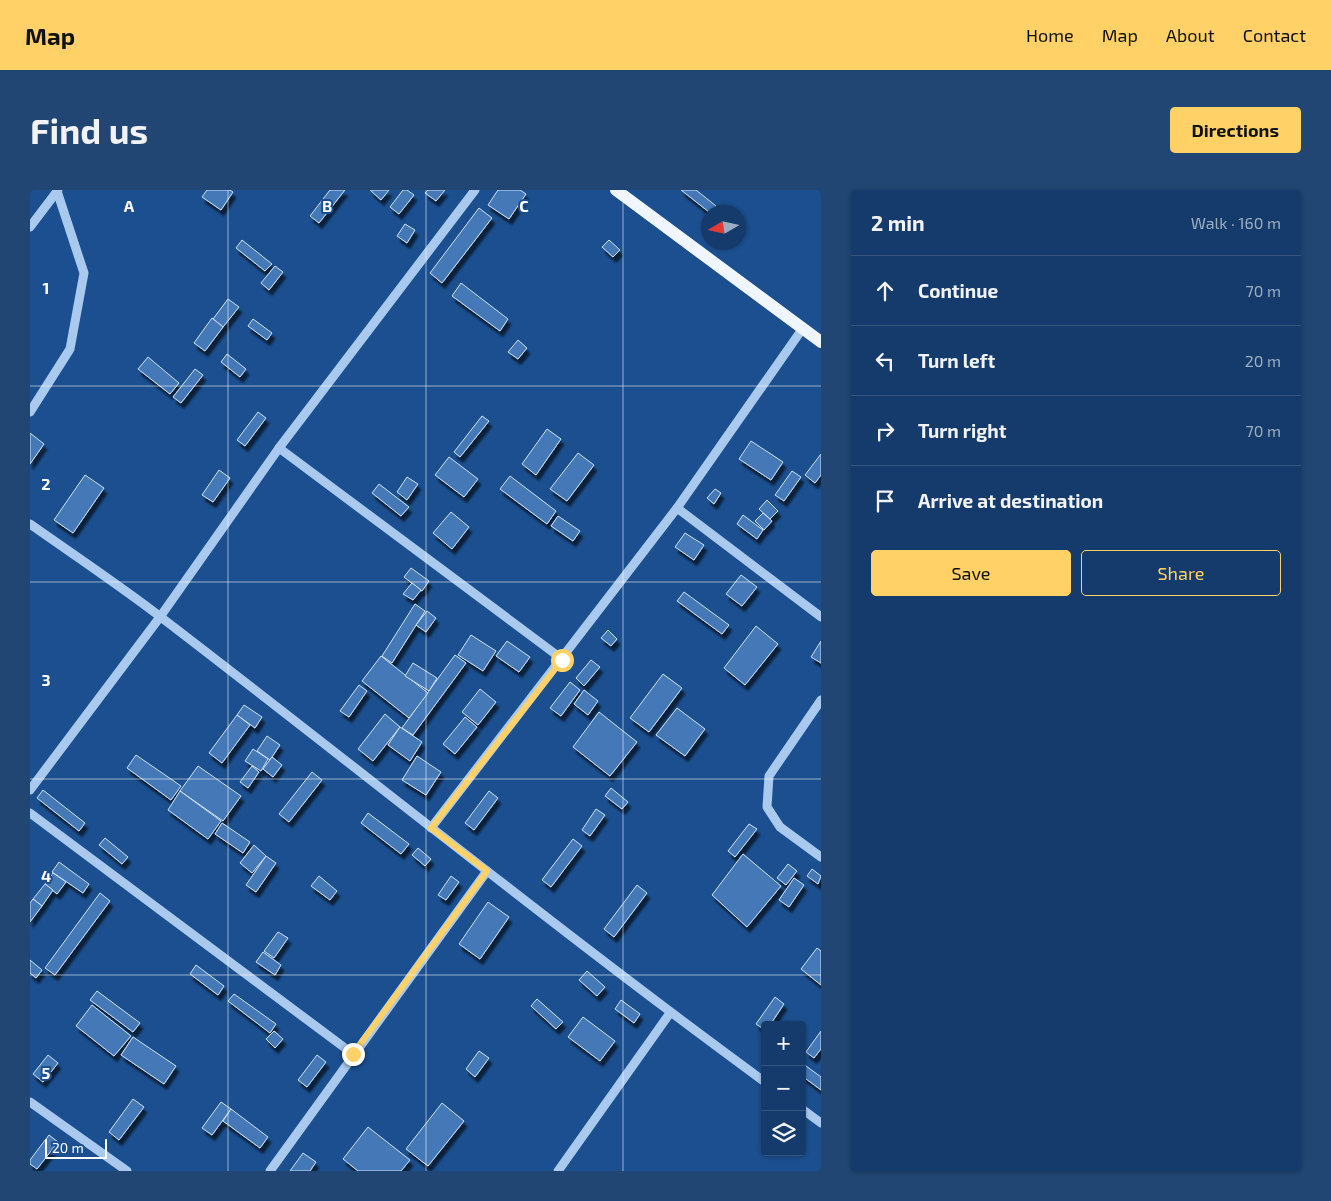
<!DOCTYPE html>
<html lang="en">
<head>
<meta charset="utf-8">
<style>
	:root { --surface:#143b6b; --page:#214673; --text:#f1f3f6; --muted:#9dadc1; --line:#33557e; --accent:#ffd166 }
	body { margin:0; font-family:"Exo 2",sans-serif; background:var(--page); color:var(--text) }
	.controls { position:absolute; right:15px; bottom:15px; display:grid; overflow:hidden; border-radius:5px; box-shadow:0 1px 4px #0004 }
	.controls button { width:45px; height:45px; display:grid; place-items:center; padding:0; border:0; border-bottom:1px solid var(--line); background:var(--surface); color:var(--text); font:25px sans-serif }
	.compass { position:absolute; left:671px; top:15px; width:45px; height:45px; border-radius:50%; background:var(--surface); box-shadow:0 1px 4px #0004; rotate:261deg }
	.scale { position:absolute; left:15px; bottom:12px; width:62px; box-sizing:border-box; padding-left:5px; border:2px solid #fff; border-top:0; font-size:14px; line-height:18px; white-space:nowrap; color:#fff; -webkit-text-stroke:4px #1b4f8f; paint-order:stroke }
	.stop { position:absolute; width:15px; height:15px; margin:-11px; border:4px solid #ffd166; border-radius:50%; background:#fff }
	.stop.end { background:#ffd166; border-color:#fff; box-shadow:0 1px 5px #0008 }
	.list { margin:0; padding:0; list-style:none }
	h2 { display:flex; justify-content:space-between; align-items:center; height:65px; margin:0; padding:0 20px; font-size:21px }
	h2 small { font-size:16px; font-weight:400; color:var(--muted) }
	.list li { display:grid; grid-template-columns:32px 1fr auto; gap:15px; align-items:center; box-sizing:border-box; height:70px; padding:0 20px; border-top:1px solid var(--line) }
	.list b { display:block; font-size:19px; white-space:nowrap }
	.list em { font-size:16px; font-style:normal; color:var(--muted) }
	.actions { display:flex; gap:10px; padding:15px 20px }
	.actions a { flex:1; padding:11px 0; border:1px solid var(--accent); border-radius:5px; text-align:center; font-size:18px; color:var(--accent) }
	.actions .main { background:var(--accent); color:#111 }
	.icon { flex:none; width:28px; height:28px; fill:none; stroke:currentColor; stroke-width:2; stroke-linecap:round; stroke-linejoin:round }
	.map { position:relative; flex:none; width:791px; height:981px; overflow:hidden; border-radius:5px }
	header { display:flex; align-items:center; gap:30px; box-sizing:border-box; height:70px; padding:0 25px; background:var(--accent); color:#111 }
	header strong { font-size:24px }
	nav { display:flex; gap:28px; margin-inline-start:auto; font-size:18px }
	.intro { display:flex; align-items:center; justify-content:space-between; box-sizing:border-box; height:120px; padding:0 30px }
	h1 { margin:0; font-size:35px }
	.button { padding:12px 22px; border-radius:5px; background:var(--accent); color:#111; font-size:18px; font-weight:700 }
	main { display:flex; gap:30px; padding:0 30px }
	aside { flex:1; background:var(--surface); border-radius:5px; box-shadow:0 1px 4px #0004 }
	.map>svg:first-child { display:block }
	.building { fill:#4478b7; stroke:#cfe3fa; filter:url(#shadow) }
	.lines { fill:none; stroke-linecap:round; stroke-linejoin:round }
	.minor { stroke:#a9c9ee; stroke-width:9 }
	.major { stroke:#f0f6ff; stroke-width:12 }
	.route { stroke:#ffd166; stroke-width:6 }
	.grid { fill:none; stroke:#fff; stroke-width:1; stroke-opacity:0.55 }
	.grid-label { font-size:16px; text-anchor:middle; font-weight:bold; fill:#fff; stroke:#1b4f8f; stroke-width:4; stroke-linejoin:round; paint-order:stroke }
</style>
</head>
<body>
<header>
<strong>Map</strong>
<nav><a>Home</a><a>Map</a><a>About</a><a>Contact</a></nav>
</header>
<div class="intro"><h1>Find us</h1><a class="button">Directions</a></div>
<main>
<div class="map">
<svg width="791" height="981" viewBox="0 0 791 981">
	<defs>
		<filter id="shadow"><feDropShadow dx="3" dy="5.5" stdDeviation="1" flood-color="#0009"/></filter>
	</defs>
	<rect width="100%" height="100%" fill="#1b4f8f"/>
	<g class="building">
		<path d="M177 0H200L203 2 191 20 172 7Z"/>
		<path d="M300 0H315L289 33 280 26Z"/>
		<path d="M340 0H359L351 10Z"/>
		<path d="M373 0H377L384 5 369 24 360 17Z"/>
		<path d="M398 0H415L406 11 395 3Z"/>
		<path d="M468 0H490L496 4 479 29 458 15Z"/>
		<path d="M651 0H666L686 16 679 22Z"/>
		<path d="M449 18 462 28 412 93 400 83Z"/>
		<path d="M375 34 385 40 377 53 367 46Z"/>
		<path d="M212 50 242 74 235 81 206 58Z"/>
		<path d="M579 50 590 60 583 67 572 57Z"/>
		<path d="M245 76 253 82 239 100 231 93Z"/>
		<path d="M431 93 478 129 470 141 422 106Z"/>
		<path d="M198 109 209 117 193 137 183 129Z"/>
		<path d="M182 128 193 137 175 161 164 153Z"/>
		<path d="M223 129 242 143 237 150 218 136Z"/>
		<path d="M488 150 497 158 488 169 478 162Z"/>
		<path d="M197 164 216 179 210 187 191 172Z"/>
		<path d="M118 167 149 193 140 204 108 179Z"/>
		<path d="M165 179 173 185 151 213 143 207Z"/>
		<path d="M228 222 236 228 215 256 207 250Z"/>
		<path d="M452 226 459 231 430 267 424 262Z"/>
		<path d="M517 239 531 249 506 285 492 274Z"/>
		<path d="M0 243 14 254 0 274Z"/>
		<path d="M721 251 753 272 741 290 709 269Z"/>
		<path d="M548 263 564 275 537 311 520 299Z"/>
		<path d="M791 264V285L785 293 775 285Z"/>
		<path d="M419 267 448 289 434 307 405 285Z"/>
		<path d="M189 280 200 288 183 312 172 305Z"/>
		<path d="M762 281 771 287 754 311 745 305Z"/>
		<path d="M55 285 74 298 43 343 24 330Z"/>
		<path d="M480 286 526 321 517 334 470 299Z"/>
		<path d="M377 287 388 294 377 310 367 302Z"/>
		<path d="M349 294 379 317 371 326 342 303Z"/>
		<path d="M685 299 691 303 684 314 677 308Z"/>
		<path d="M737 310 748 321 740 329 729 319Z"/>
		<path d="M421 322 439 337 422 359 403 343Z"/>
		<path d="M733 323 742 331 734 340 725 331Z"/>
		<path d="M713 325 733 340 727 349 707 334Z"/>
		<path d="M528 326 550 341 543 351 521 336Z"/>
		<path d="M655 343 674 355 664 370 645 357Z"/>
		<path d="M381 378 399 391 392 401 374 387Z"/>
		<path d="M711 385 727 397 712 416 696 404Z"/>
		<path d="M382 393 391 400 383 410 373 404Z"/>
		<path d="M654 402 699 435 692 444 647 411Z"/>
		<path d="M385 414 395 421 362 473 352 466Z"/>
		<path d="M397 421 406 428 396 442 386 435Z"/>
		<path d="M726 436 748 454 715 495 694 478Z"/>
		<path d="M578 440 587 449 581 456 571 448Z"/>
		<path d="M441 445 466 461 453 481 428 465Z"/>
		<path d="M477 451 500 467 489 482 466 466Z"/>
		<path d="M791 451V473L781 467Z"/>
		<path d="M425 465 436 473 383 545 372 538Z"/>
		<path d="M351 466 398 503 379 528 332 491Z"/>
		<path d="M561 470 570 477 554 496 546 488Z"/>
		<path d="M383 473 407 488 399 501 375 486Z"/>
		<path d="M633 484 652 498 619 542 600 528Z"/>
		<path d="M540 492 550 500 531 526 520 518Z"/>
		<path d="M329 495 337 501 319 527 310 521Z"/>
		<path d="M450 499 466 512 448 535 432 522Z"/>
		<path d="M554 500 568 511 558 525 544 514Z"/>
		<path d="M214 515 232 527 225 538 207 525Z"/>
		<path d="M647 518 675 539 655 566 626 545Z"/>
		<path d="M569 522 607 552 580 586 543 557Z"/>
		<path d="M355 524 370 537 343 571 328 559Z"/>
		<path d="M207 525 220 535 192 573 179 563Z"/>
		<path d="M435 527 447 537 425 564 413 554Z"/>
		<path d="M370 537 392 552 380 571 358 555Z"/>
		<path d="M237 546 250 555 240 570 227 561Z"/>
		<path d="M223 559 238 569 231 581 215 571Z"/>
		<path d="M106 565 151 596 141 610 97 578Z"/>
		<path d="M387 566 411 582 396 605 372 590Z"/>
		<path d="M242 567 252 575 243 587 233 579Z"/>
		<path d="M168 576 211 606 193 631 150 601Z"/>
		<path d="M222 576 229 582 218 598 210 592Z"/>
		<path d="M282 582 292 590 259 632 249 624Z"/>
		<path d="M581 598 598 612 592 619 575 606Z"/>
		<path d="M13 600 55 633 49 641 7 608Z"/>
		<path d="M150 601 191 631 178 649 138 620Z"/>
		<path d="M459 601 468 608 444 640 435 633Z"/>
		<path d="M566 619 575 625 560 646 552 640Z"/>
		<path d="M338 623 379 654 371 664 331 633Z"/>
		<path d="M192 633 220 652 213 663 185 644Z"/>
		<path d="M719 634 727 639 705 667 698 661Z"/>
		<path d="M75 648 98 667 92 674 69 655Z"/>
		<path d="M543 649 552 656 521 697 512 690Z"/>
		<path d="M224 655 236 666 222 683 210 673Z"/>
		<path d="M388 658 401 669 395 676 382 665Z"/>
		<path d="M713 664 751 696 717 737 682 705Z"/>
		<path d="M236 666 246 673 226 702 216 695Z"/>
		<path d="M29 672 59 694 53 703 22 682Z"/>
		<path d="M758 674 767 681 756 695 747 688Z"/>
		<path d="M782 679 791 686 788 694 777 686Z"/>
		<path d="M23 683 36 692 27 704 15 694Z"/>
		<path d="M289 686 307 701 300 710 281 696Z"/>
		<path d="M421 686 429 692 416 710 408 705Z"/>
		<path d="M764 688 774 695 759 717 749 710Z"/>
		<path d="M15 694 23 700 12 716 3 709Z"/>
		<path d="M607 695 617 703 584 747 574 739Z"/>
		<path d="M70 703 80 711 25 785 15 778Z"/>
		<path d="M3 709 12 716 0 732V713Z"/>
		<path d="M458 712 479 727 450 769 429 754Z"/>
		<path d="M248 742 258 748 244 768 234 761Z"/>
		<path d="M787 758 791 761V795L771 779Z"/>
		<path d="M233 762 251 775 245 785 226 772Z"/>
		<path d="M0 770 12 780 6 788 0 783Z"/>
		<path d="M166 775 194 796 188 805 160 784Z"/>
		<path d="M557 781 575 797 567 806 549 790Z"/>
		<path d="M67 801 110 833 103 842 60 810Z"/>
		<path d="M204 804 246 834 240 843 198 811Z"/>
		<path d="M745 807 754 814 740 835H735V840L726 834Z"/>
		<path d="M507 809 533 832 526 839 501 816Z"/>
		<path d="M591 810 610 824 604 833 585 819Z"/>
		<path d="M62 815 101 846 84 866 46 836Z"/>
		<path d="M553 827 585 851 570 871 538 847Z"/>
		<path d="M244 841 253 849 245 858 236 849Z"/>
		<path d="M791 841V859L784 868 776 862Z"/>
		<path d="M103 847 146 876 134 894 91 865Z"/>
		<path d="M449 861 459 868 445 887 436 879Z"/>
		<path d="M18 865 28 873 13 892 3 884Z"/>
		<path d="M287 865 296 872 277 897 268 890Z"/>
		<path d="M772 873 791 887V900L772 886Z"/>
		<path d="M103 909 114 917 89 950 79 942Z"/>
		<path d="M191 912 201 919 182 945 172 938Z"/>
		<path d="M412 913 434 931 398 976 376 959Z"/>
		<path d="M201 919 238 947 230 958 193 931Z"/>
		<path d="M338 937 380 970 371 981H328L313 969Z"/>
		<path d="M19 945 28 952 7 979 0 974V970Z"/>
		<path d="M273 963 286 972 280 981H260Z"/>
	</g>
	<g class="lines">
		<g class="minor">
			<path d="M0 37 28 0"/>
			<path d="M0 222 40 159 54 83 27 1"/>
			<path d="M249 258 532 469"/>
			<path d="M647 318 791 427"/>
			<path d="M0 334C44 365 89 395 132 428 333 582 530 742 735 892"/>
			<path d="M791 510 739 586 737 617 750 637 791 667"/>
			<path d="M0 600 130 427 249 258 445 0"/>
			<path d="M0 623 323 864"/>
			<path d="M401 638 647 318 773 138"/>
			<path d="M0 912 97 981"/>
			<path d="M772 919 791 933"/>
			<path d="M240 981 457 681"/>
			<path d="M528 981 640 823"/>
		</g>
		<path class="major" d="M586 0 791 152"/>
	</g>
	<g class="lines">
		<path class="route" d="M323 864 457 681 401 638 532 470"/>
	</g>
	<path class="grid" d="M198 0V981M396 0V981M593 0V981M0 196H791M0 392H791M0 589H791M0 785H791"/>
	<g class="grid-label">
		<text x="99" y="22">A</text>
		<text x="297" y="22">B</text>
		<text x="494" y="22">C</text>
		<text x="16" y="104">1</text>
		<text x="16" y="300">2</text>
		<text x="16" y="496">3</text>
		<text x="16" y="692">4</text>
		<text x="16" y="889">5</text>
	</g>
</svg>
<div class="controls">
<button>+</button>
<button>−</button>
<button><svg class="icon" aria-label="layers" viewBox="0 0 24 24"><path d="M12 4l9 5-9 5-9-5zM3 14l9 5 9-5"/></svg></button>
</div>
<svg class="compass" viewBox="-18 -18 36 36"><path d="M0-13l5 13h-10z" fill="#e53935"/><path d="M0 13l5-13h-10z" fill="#9dadc1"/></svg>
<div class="scale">20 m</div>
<div class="stop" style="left:532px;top:470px"></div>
<div class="stop end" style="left:323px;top:864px"></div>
</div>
<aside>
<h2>2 min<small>Walk · 160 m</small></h2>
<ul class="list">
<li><svg class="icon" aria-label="ahead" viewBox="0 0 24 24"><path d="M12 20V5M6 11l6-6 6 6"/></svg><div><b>Continue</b></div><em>70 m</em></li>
<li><svg class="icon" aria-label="left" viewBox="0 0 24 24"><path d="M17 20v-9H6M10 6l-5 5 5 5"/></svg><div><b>Turn left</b></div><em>20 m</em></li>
<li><svg class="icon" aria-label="right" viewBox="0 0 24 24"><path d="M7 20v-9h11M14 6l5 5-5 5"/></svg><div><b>Turn right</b></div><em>70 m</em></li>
<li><svg class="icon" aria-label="arrive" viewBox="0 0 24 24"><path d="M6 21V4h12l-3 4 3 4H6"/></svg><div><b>Arrive at destination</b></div></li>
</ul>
<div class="actions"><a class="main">Save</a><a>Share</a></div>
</aside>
</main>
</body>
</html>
